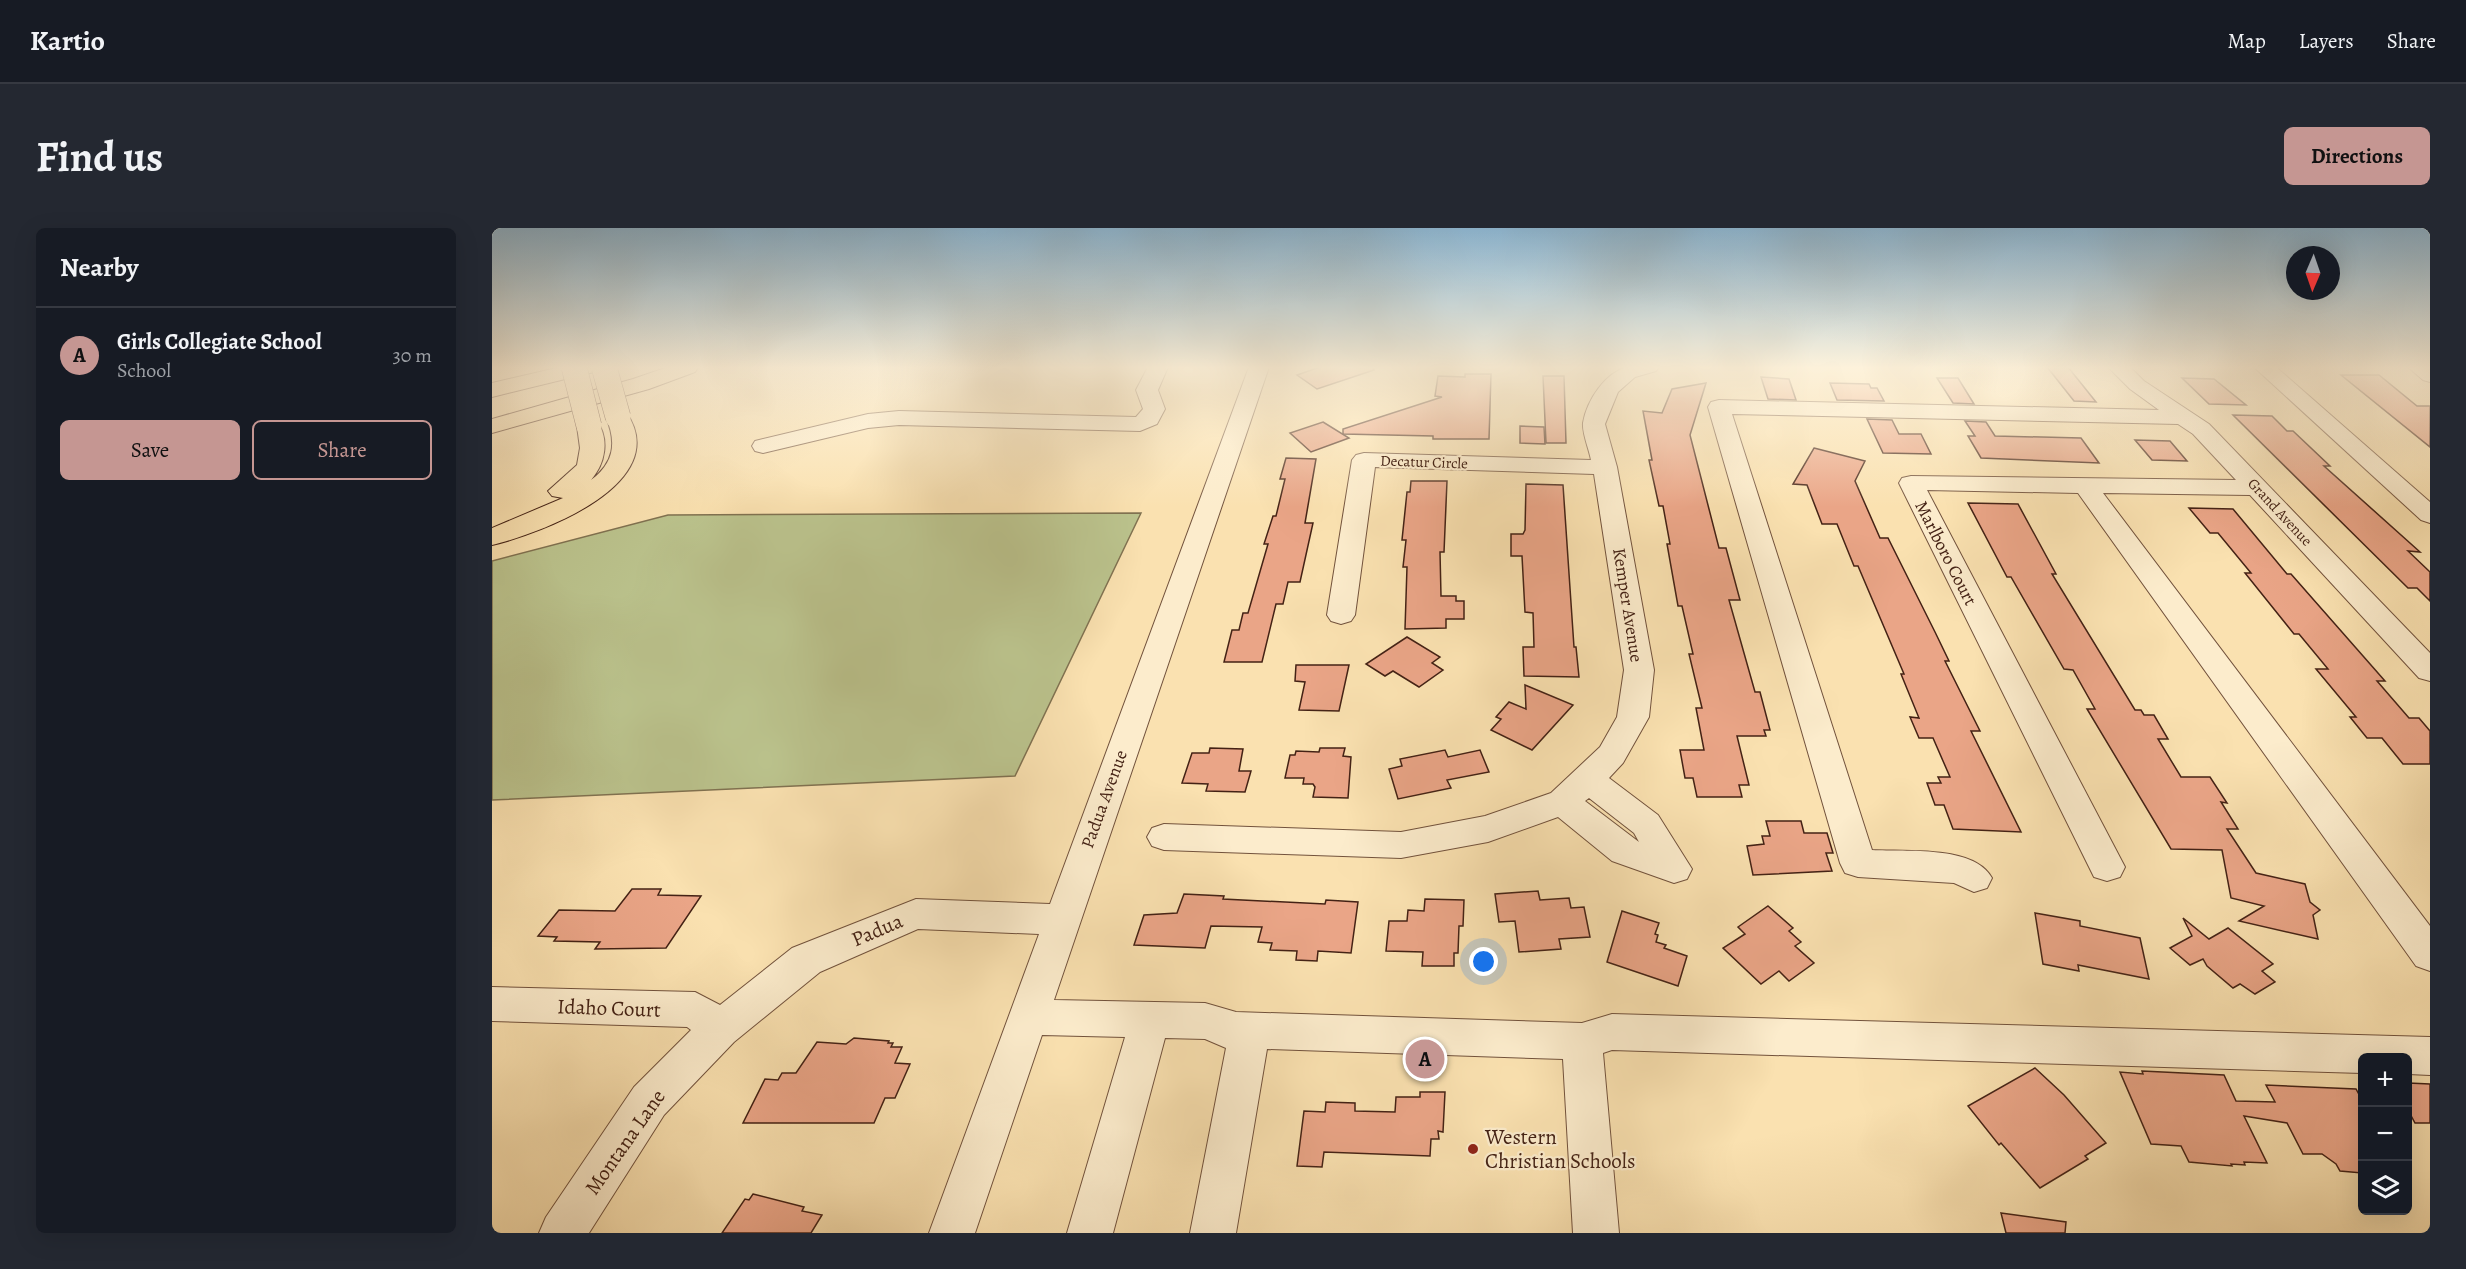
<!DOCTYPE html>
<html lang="en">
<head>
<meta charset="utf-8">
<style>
	:root { --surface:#171b24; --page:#242831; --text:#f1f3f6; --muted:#9ea1a6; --line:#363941; --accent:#c59692 }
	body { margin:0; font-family:Alegreya,serif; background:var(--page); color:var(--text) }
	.controls { position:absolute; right:18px; bottom:18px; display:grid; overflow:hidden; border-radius:9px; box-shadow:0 6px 24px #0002 }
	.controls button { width:54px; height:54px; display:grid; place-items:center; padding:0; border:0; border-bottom:2px solid var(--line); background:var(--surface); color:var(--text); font:30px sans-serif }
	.compass { position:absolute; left:1794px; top:18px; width:54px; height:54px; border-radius:50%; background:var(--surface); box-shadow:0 6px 24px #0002; rotate:182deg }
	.you { position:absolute; left:992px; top:734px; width:21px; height:21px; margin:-15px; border:4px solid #fff; border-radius:50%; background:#1a73e8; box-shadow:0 0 0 9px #1a73e833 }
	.badge { display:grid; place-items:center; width:39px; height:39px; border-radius:50%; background:var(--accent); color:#111; font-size:20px; font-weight:700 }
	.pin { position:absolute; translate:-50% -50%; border:3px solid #fff; box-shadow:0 2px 6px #0006 }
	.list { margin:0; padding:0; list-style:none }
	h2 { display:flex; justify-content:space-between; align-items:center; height:78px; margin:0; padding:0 24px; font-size:26px }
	h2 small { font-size:20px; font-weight:400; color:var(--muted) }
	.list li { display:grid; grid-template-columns:39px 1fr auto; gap:18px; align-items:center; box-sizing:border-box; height:96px; padding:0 24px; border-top:2px solid var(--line) }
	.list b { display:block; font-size:22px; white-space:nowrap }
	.list p { margin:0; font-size:20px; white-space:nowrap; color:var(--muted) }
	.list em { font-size:20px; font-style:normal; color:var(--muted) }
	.actions { display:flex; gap:12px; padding:18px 24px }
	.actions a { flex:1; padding:14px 0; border:2px solid var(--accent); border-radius:9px; text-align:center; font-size:21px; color:var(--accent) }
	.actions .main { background:var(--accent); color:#111 }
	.icon { flex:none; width:33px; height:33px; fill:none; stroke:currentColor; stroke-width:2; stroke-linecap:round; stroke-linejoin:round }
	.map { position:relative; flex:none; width:1938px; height:1005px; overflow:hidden; border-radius:9px }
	header { display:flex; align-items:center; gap:36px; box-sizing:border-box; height:84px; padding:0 30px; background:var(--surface); border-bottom:2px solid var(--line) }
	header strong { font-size:28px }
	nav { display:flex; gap:33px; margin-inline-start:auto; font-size:21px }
	.intro { display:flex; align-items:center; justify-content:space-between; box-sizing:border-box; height:144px; padding:0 36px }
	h1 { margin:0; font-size:42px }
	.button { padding:15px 27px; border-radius:9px; background:var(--accent); color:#111; font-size:21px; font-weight:700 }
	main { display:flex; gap:36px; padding:0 36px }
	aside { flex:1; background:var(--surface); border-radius:9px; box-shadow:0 6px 24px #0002 }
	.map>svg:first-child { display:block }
	.green { fill:#bbc38d; stroke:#807251; stroke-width:1.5 }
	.building { fill:#eaa587; stroke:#442215; stroke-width:1.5 }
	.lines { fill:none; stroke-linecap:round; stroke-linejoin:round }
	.minor-casing { stroke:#72523c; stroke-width:2 }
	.highway-casing { stroke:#442215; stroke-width:2 }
	.minor { fill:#fceccc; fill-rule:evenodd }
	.highway { fill:#fae1b0; fill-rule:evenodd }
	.highway-bridge-casing { stroke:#442215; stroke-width:26; stroke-linecap:butt }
	.highway-bridge { stroke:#fae1b0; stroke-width:25 }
	.poi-dot { fill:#8f2418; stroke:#fceccc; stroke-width:2 }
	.labels { text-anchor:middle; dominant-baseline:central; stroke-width:4.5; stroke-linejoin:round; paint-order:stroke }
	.far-street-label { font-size:15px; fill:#442215; stroke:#fceccc }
	.street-label { font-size:18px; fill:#442215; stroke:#fceccc }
	.near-street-label { font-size:21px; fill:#442215; stroke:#fceccc }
	.near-poi-label { font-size:21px; fill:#442215; stroke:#fceccc; text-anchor:start }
</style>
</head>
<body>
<header>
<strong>Kartio</strong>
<nav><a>Map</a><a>Layers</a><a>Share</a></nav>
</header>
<div class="intro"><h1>Find us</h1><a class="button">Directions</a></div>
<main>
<aside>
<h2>Nearby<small></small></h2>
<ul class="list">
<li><span class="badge">A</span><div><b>Girls Collegiate School</b><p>School</p></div><em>30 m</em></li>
</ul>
<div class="actions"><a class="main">Save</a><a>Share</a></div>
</aside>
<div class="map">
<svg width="1938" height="1005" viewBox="0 0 1938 1005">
	<rect width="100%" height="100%" fill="#fae1b0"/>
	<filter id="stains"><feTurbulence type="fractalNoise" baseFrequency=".00333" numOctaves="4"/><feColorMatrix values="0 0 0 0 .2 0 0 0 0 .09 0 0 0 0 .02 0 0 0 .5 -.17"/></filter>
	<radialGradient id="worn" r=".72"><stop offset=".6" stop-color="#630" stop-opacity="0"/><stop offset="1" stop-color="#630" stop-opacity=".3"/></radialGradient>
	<path class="green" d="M649 285 523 548 0 572V333L176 287Z"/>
	<g class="building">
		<path d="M828 139H881L882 142 825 161 805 147Z"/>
		<path d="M1555 139H1576L1604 174 1582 173Z"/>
		<path d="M973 146H999L997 211H941V208L851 206V201L950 169 943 168 946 148 973 149Z"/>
		<path d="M1849 147H1887L1925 178H1938V219Z"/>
		<path d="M1051 148H1072L1074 215H1054Z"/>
		<path d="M1269 149 1297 151 1304 172 1276 171Z"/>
		<path d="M1445 150H1466L1482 176 1461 175Z"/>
		<path d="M1690 150 1722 151 1754 177 1717 176Z"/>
		<path d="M1214 155 1198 207 1227 320H1234L1248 372H1237L1263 464H1268L1278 502H1272L1274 508H1245L1257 557H1247L1250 569H1205L1201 550H1193L1188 522H1212L1204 480H1210L1197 426H1201L1190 378H1186L1175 316H1178L1171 278H1167L1157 232H1160L1151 183 1170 185 1180 161Z"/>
		<path d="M1338 155 1377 156 1379 160H1385L1392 173 1345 172Z"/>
		<path d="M1741 187 1780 188 1795 203H1801L1838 238H1832L1928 324 1916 323 1938 344V373L1925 360H1916Z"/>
		<path d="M1375 191 1400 192 1407 206H1429L1439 226 1391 225Z"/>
		<path d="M1473 193 1494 194 1503 208 1589 210 1607 235 1489 230 1476 208H1483Z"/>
		<path d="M831 194 857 210 819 224 798 205Z"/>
		<path d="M1028 198 1052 199 1053 216 1028 215Z"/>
		<path d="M1643 212 1678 213 1695 233 1660 232Z"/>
		<path d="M1322 220 1373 233 1363 253 1388 310H1396L1443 404 1457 433H1453L1488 503H1479L1529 604 1461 601 1452 577H1443L1435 555H1449L1446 549H1458L1441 510H1427L1418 489 1427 490 1409 446H1412L1366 338H1362L1345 296H1330L1315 257 1301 256Z"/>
		<path d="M794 230 824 231 813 295H821L808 354H796L791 376H784L770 434H732L740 402H747L751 385H756L776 316H772L781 288H784L793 251H788Z"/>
		<path d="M919 253H955L952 324H948L949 368H964V373H972V391H954V400L913 401 915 339H911L914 312H910L915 264H918Z"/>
		<path d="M1034 256 1071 257 1082 419H1084L1087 449 1032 448 1031 419H1042L1041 385 1033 384 1030 328H1019V306H1031L1033 302Z"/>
		<path d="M1476 275 1526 276 1564 346H1560L1643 482H1649L1652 487H1662L1676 511H1666L1689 549H1718L1735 575 1729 574 1746 601H1735L1764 645 1813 656 1818 674 1828 682 1821 687 1826 711 1747 693 1772 678 1739 670 1730 622 1679 621 1595 481H1603L1581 442 1572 441 1519 349H1515Z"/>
		<path d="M1697 280 1741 281 1795 346H1799L1893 453H1885L1917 490H1927L1938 503V536H1911L1890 510H1875L1858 489H1864L1824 441H1836L1807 406H1802L1753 345H1759L1726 305H1718Z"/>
		<path d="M915 409 948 429 940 435 951 442 927 459 901 443 893 448 874 436Z"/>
		<path d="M804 437H857L847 483 807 482 813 454 803 453Z"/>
		<path d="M1033 457 1081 477 1040 522 999 502 1009 491 1004 489 1017 474 1034 481Z"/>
		<path d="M718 520 751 521 747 543H759L753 564 714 563 716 556 690 555 700 525H717Z"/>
		<path d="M828 520H853L851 528 859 529 856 570 821 569 823 559 821 556H811L812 550H793L798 527H803L804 523 827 524Z"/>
		<path d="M953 522 956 529 988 522 997 544 955 552 959 560 906 571 897 541 910 538 908 531Z"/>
		<path d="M1274 593H1309L1312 605H1335L1341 625H1334L1340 643 1261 647 1255 618 1272 616 1270 608H1278Z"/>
		<path d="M140 661H169L166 667 209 668 174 720 103 721 108 714 62 713 65 709 46 708 67 682 123 683Z"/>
		<path d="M1046 663 1048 672 1077 670 1079 680 1092 679 1098 709 1067 711 1069 721 1027 724 1023 693 1007 694 1003 666Z"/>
		<path d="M692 666 732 668 731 671 833 676 834 672 866 674 859 725 826 723 825 733 804 732 805 723 778 722 780 715 766 714 770 699 719 698 713 720 642 717 652 687 685 685Z"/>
		<path d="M933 671 972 672 971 698H967L966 725H962V738H930L931 724 894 723 897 693H915L916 682 932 683Z"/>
		<path d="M1276 678 1301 700 1297 703 1309 714 1303 718 1322 735 1297 753 1287 743 1269 756 1231 720 1253 706 1246 699Z"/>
		<path d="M1130 683 1167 695 1163 706 1166 707 1164 714 1174 717 1172 720 1195 728 1186 758 1115 734Z"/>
		<path d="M1543 685 1588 693V698L1648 710 1657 751 1586 737 1587 743 1551 736Z"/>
		<path d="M1691 690 1717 711 1736 700 1781 736 1770 743 1783 754 1763 766 1748 756 1741 760 1715 738 1711 731 1698 737 1678 720 1700 708Z"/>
		<path d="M362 810 397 813 396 815H401L399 819H410L403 835 418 836 403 870H393L382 895H251L273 851 286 852 290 845H304L325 814 354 816Z"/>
		<path d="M1543 840 1572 867 1614 915 1593 928 1596 931 1548 960 1509 915 1507 917 1476 878Z"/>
		<path d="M1650 843 1732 847 1744 873 1783 874 1774 857 1864 861 1870 872V945L1848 943 1844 936 1830 926H1811L1795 895 1752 888 1775 935 1752 934 1753 937 1739 936 1740 938 1697 934 1689 918 1659 916 1628 844 1651 846Z"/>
		<path d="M1916 855 1938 856V895H1923L1916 882Z"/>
		<path d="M928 864H953L951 904 946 903 947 911H939L938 928 832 924 830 939 805 938 812 883 833 884 834 874 863 875V883L903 884 904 869H928Z"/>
		<path d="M261 966 312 979 310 983 330 987 319 1005H230L253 971 257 972Z"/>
		<path d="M1509 985 1574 994 1573 1005H1514Z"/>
	</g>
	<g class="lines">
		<defs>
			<g id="minor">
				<path d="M656 139H676L666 162 673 181 665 196 648 203 407 197 376 200 271 225 263 223 260 218 263 213 376 186 407 183 644 189 651 181 644 162Z"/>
				<path d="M757 139H777L562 772 713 775 744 784 1090 795 1120 786 1938 809V847L1916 846V830H1870V845L1120 822 1111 825 1127 1005H1081L1071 831 775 821 744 1005H698L734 820 713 811 673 810 621 1005H575L633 809 550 807 483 1005H437L547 706 426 701 328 744 242 814 172 887 97 1005H47L54 989 142 859 199 802 195 799 0 793V759L203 764 228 777 300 720 424 671 558 676Z"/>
				<path d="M1135 139H1167L1164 143 1143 149 1126 164 1113 196 1125 239 1162 442 1157 489 1131 535 1117 550 1166 587 1200 641 1195 651 1182 655 1120 633 1066 589 996 614 909 630 672 622 660 618 655 609 660 600 672 596 909 604 993 588 1059 565 1108 519 1125 489 1132 442 1102 246 883 239 863 387 859 393 849 396 839 393 835 387 860 232 864 227 872 225 1099 232C1097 221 1090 205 1091 195 1095 172 1113 145 1135 139ZM1097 570 1142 605 1147 614 1093 573Z"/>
				<path d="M1616 139H1638L1652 153 1717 196 1938 425V453L1927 450 1758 267 1611 265 1938 698V743L1924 738 1586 265 1435 262 1633 639 1628 649 1615 653 1602 649 1407 255 1410 250 1419 248 1744 252 1701 206 1686 196 1240 186 1380 622C1414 624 1482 617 1500 650L1495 660 1482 664 1462 655 1366 649 1353 645 1348 635 1216 179 1219 174 1227 172 1667 182 1638 161Z"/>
				<path d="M1762 139H1784L1938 274V295L1929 292Z"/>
				<path d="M1916 139H1938V154L1931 152Z"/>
			</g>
			<g id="highway">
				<path d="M69 139H105L102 144 0 169V155Z"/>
				<path d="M176 139H206L203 144 157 161 0 205V191L141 151Z"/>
				<path d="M126 182 134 184C183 255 50 305 0 317V300L71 270 60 268 56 263 85 237 88 220 85 198 89 193H105C118 212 113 236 99 252 122 235 125 215 114 189L118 184Z"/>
			</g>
		</defs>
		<use href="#minor" class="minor-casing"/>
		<use href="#highway" class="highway-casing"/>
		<use href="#minor" class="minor"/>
		<use href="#highway" class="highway"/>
		<defs>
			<g id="highway-bridge">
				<path d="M82 139 97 198"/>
				<path d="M112 139 126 189"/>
			</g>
		</defs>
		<use href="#highway-bridge" class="highway-bridge-casing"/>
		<use href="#highway-bridge" class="highway-bridge"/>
	</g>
	<linearGradient id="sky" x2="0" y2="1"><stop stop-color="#8cb7d4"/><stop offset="0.5" stop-color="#fdf2db"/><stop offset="1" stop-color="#fdf2db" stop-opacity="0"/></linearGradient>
	<rect width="1938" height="279" fill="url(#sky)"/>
	<circle class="poi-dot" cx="981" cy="921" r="6"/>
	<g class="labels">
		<g class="far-street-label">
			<text transform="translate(932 234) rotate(2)">Decatur Circle</text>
			<text transform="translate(1788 284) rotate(47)">Grand Avenue</text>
		</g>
		<g class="street-label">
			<text transform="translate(1454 325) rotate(63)">Marlboro Court</text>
			<text transform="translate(1136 377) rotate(81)">Kemper Avenue</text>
			<text transform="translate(612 571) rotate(-70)">Padua Avenue</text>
		</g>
		<g class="near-street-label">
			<text transform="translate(385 702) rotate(-23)">Padua</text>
			<text transform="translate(117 780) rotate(2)">Idaho Court</text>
			<text transform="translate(133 914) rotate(-55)">Montana Lane</text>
		</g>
		<g class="near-poi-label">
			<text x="993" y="909">Western<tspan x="993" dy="24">Christian Schools</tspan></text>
		</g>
	</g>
	<rect width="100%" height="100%" filter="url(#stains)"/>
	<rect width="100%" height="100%" fill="url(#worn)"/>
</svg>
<div class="controls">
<button>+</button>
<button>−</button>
<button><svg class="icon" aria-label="layers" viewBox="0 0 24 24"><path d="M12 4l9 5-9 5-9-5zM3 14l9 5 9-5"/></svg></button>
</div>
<svg class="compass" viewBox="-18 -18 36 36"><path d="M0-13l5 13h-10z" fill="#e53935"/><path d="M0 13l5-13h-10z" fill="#9ea1a6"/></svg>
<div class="you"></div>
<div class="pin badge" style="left:933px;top:831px">A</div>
</div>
</main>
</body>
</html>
